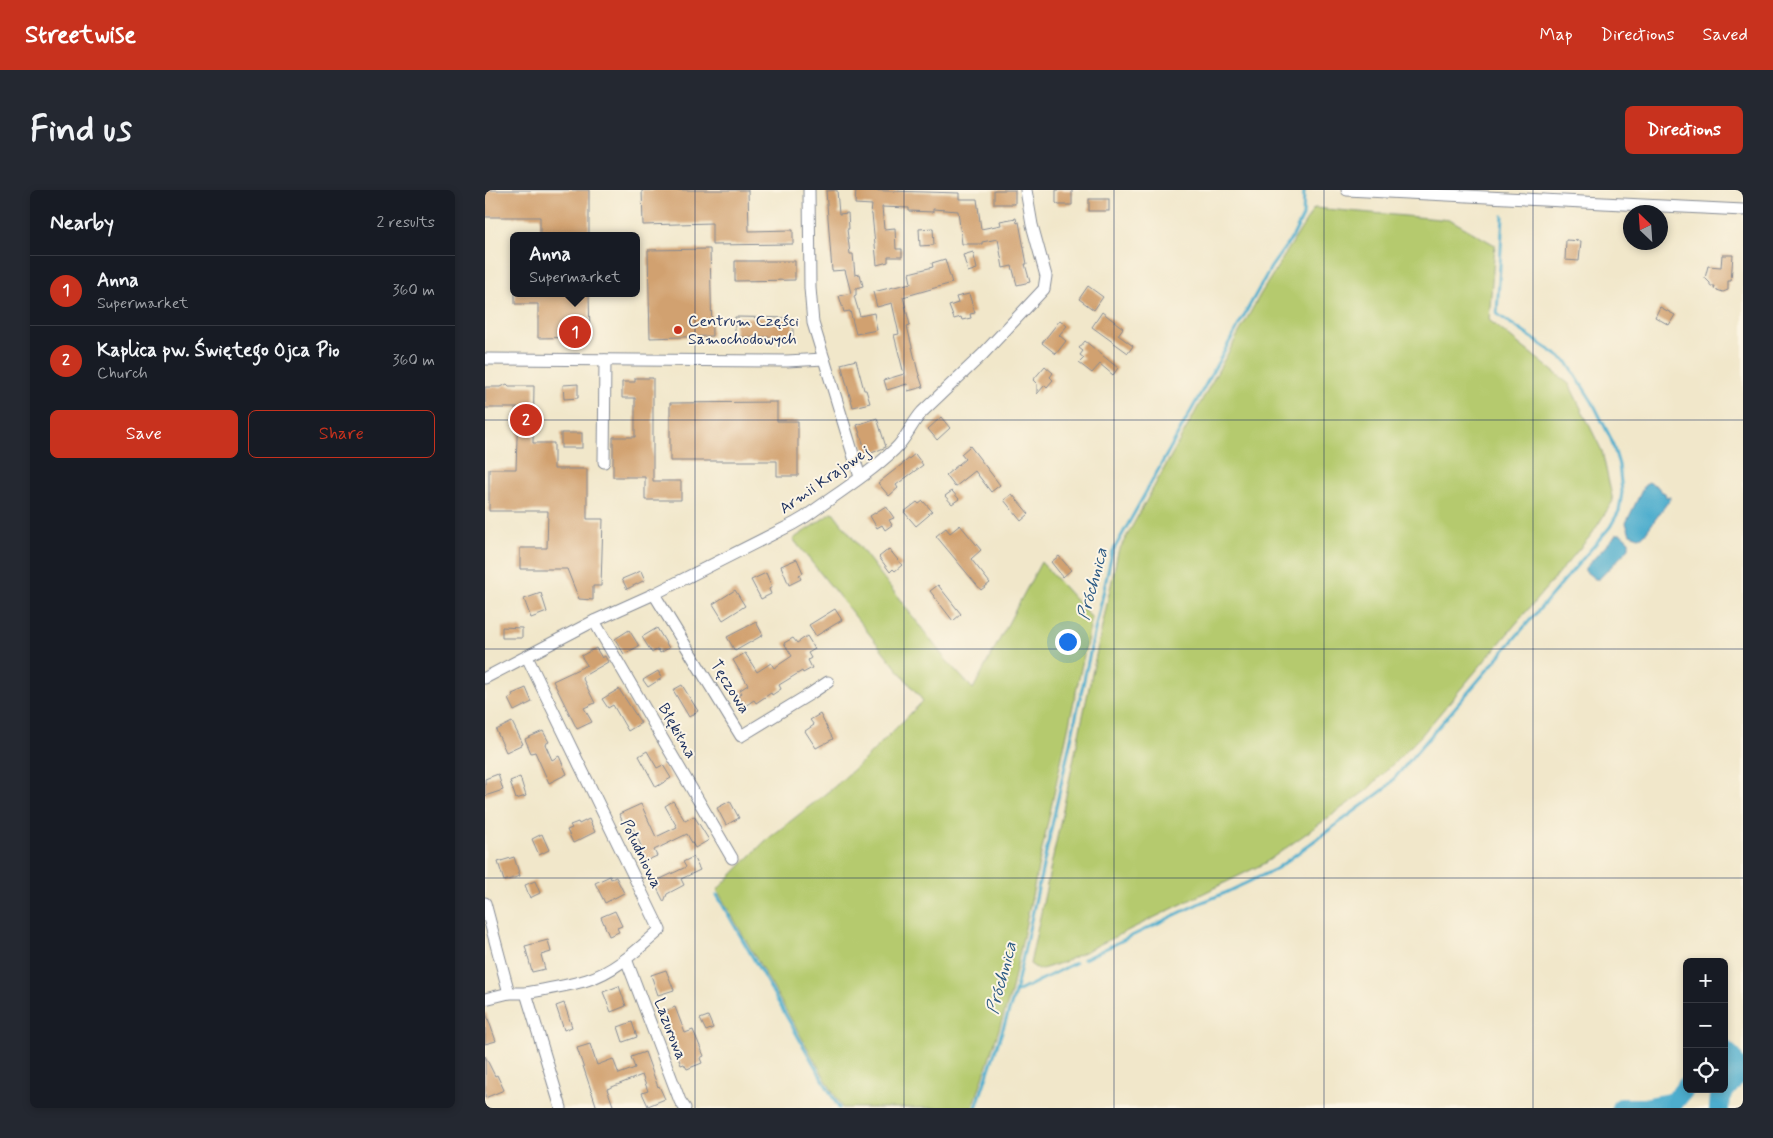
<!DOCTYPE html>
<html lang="en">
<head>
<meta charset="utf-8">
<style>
	:root { --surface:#171b24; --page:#242831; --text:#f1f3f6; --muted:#9ea1a6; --line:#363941; --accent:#c8321e }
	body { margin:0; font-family:Mynerve,sans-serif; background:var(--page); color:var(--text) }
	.controls { position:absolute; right:15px; bottom:15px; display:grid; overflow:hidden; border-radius:8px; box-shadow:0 2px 8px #0003 }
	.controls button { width:45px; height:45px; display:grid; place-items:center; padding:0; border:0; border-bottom:1px solid var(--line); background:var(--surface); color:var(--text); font:25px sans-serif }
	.compass { position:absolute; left:1138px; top:15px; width:45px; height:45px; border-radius:50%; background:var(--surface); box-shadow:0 2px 8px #0003; rotate:335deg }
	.you { position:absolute; left:582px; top:451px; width:18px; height:18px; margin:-12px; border:4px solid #fff; border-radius:50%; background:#1a73e8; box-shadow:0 0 0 8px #1a73e833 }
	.badge { display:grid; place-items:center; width:32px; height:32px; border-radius:50%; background:var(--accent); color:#fff; font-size:16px; font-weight:700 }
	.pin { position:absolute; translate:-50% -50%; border:2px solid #fff; box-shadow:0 1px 5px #0006 }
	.popup { position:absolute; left:25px; top:42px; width:130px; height:65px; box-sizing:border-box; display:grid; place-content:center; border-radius:8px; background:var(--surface); filter:drop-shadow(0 1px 4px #0005); font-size:16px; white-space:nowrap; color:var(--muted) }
	.popup b { font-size:19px; color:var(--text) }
	.popup::after { content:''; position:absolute; left:50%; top:100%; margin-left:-10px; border:10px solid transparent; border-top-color:var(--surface) }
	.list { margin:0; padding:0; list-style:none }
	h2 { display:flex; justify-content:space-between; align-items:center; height:65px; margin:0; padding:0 20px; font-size:21px }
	h2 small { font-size:16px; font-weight:400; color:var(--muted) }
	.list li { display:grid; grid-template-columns:32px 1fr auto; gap:15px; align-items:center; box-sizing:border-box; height:70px; padding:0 20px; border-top:1px solid var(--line) }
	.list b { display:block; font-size:19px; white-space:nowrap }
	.list p { margin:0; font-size:16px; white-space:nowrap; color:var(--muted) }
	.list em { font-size:16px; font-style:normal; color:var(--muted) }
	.actions { display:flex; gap:10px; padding:15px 20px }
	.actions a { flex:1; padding:11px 0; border:1px solid var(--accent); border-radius:8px; text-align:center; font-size:18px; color:var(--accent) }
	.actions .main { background:var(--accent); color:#fff }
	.icon { flex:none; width:28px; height:28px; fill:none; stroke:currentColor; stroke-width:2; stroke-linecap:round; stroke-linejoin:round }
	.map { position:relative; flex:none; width:1258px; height:918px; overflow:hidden; border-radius:8px }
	header { display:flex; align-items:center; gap:30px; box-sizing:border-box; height:70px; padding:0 25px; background:var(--accent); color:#fff }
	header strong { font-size:24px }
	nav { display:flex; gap:28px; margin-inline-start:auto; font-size:18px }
	.intro { display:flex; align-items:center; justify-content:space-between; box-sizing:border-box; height:120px; padding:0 30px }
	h1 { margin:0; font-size:35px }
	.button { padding:12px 22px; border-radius:8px; background:var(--accent); color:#fff; font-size:18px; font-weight:700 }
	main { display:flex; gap:30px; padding:0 30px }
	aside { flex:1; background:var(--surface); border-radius:8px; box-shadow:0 2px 8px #0003 }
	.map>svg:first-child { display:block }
	.green { fill:#b5ca6e; stroke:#687c66 }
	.water { fill:#4eadcd; stroke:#346e96 }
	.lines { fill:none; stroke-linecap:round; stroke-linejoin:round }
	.stream { stroke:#4eadcd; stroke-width:3 }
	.river { stroke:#4eadcd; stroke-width:20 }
	.building { fill:#d1a16f }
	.minor-casing { stroke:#868b94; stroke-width:13 }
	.minor { stroke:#fff; stroke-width:11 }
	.grid { fill:none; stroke:#1b2f5e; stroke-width:1; stroke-opacity:0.55 }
	.poi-dot { fill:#c8321e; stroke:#fcf5e5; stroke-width:2 }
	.labels { text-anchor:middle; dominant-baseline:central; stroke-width:4; stroke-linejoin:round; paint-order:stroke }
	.poi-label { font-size:16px; fill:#1b2f5e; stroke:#fcf5e5; text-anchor:start }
	.street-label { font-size:16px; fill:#1b2f5e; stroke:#fcf5e5 }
	.water-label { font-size:18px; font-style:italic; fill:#2d5b85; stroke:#fcf5e5 }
</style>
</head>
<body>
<header>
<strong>Streetwise</strong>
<nav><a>Map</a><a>Directions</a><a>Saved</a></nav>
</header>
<div class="intro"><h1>Find us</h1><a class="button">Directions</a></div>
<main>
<aside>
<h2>Nearby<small>2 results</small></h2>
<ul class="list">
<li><span class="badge">1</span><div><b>Anna</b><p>Supermarket</p></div><em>360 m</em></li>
<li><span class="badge">2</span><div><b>Kaplica pw. Świętego Ojca Pio</b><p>Church</p></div><em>360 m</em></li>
</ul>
<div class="actions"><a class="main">Save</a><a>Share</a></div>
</aside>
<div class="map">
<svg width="1258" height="918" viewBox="0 0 1258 918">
	<rect width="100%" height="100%" fill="#fcf5e5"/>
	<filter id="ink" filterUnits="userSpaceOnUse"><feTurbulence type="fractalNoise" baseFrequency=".02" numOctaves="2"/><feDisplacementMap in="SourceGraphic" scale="10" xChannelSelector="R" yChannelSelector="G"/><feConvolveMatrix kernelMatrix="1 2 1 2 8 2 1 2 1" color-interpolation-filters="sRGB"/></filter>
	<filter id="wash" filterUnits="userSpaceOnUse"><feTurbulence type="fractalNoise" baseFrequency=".0096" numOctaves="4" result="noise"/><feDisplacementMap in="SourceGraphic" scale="20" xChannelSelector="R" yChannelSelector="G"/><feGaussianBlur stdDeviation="1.12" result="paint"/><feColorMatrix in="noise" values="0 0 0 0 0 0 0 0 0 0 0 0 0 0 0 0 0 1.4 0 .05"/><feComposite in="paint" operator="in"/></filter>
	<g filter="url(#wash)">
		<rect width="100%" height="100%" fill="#f1e7ca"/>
		<g class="green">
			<path d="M829 18 966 30 1010 55 1004 130 1084 194 1117 261 1128 311 1107 344 935 547 882 600 780 673 579 772 554 780 545 774 633 362 775 105Z"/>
			<path d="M348 322 461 470 488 499 556 372 607 428 526 803 488 918H357L232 700 279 652 349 597 376 573 438 511 308 349Z"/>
		</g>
		<g class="water">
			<path d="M1163 292 1172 296 1177 302 1180 303 1181 307 1185 306V309L1159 345 1154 347 1145 344 1141 333 1159 296Z"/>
			<path d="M1132 344H1136L1144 351V358L1114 389H1110L1100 381V378Z"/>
		</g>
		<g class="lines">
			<g class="stream">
				<path d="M232 705 354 918"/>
				<path d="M599 769 715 713 740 703 791 679 901 598 1125 337 1134 321 1137 302 1134 275 1126 249 1108 213 1082 172 1012 124 1018 26"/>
				<path d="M530 803 590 773"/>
				<path d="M491 918 530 803 627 363 786 77 808 46 818 26 819 0"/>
				<path d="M1159 918H1160"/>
			</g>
			<g class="river">
				<path d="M1136 918H1159L1189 912 1202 896"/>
				<path d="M1234 918 1235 906 1251 887V877L1247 867 1239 860"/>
			</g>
		</g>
		<g id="blocks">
			<g class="building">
				<path d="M0 0H104V46H55V27H0Z"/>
				<path d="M157 0H263L264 41 308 40V54L227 55V33L158 35Z"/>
				<path d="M352 0 354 24 363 23 364 39H362L365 64H368L370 85 375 84 378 96 371 98V105L369 106 375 126 389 123 392 140 371 144 365 121 359 122 354 106 366 103 360 80 347 81 341 1Z"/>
				<path d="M371 0 474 3V9H492L496 39 516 35 515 31 531 28 532 33 534 32 542 74H540L545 92 532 95 527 76 518 78 513 49 497 52V54H477L473 21 448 19V22L424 21V18L397 17 399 39 410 38 411 59H417V67H403V72L392 75 387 24H386L387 15 370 14Z"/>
				<rect x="509" y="0" width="21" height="14"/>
				<path d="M571 0H587V15H574L571 13Z"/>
				<rect x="604" y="9" width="20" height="12"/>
				<path d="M448 38 449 55 435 56 434 39Z"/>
				<path d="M1081 50 1096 51 1094 71 1080 70Z"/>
				<path d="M225 59 227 146 165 148 163 60Z"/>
				<path d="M488 62 492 79 483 82 478 65Z"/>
				<path d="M1237 65H1248L1246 91H1243V100L1238 102 1229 99 1230 96H1225V93L1220 88 1223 76 1236 77Z"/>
				<path d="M460 69 467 93 418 107 425 135 422 136 433 182 438 197 423 201 422 194 402 200 399 190 419 184 409 145 414 144 407 113 392 117 388 102 426 93 424 83 448 77 447 73Z"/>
				<path d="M250 71H310V90L250 91Z"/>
				<path d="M603 96 618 107 609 120 594 109Z"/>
				<path d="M30 103H104L105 147 53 148V114H30Z"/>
				<path d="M484 104 490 123 485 124 486 128 477 130 476 127 469 129 464 116 473 113 471 107Z"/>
				<path d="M1175 117 1190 125 1184 135 1170 127Z"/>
				<path d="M617 122 638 138 633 145 648 156 643 163 607 137Z"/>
				<path d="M250 127 308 128V147H250Z"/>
				<path d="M575 130 582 136 574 145 581 151 571 164 557 153Z"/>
				<path d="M600 151 633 178 628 185 615 174 607 183 594 173 599 168 595 165 598 161 594 158Z"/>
				<path d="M371 170 379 200H381L385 213 368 217 356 174Z"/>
				<path d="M560 176 568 183 565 187 568 190 562 197 560 195 552 204V194L548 190Z"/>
				<path d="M150 188H168V291H196V310H160V287H128V247H150V208H137V192H150Z"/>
				<path d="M22 194 24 196H49L48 253H69V279H102V329H118L116 396H108V410L94 409 82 379H35V358H62L63 321H4V279H31L33 218H0V197H16Z"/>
				<path d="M93 194V208L79 209 78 195Z"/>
				<path d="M292 212V231H313V286H292V271H185V213Z"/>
				<path d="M456 227 465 238 452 250 443 239Z"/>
				<path d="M392 228 401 257 382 265 372 235Z"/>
				<rect x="76" y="243" width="21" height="15"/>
				<path d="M485 256 515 295 506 302 490 281 470 297 461 285 480 269 476 264Z"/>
				<path d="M430 264 438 275 411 295 413 298 404 306 393 293Z"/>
				<path d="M467 301 474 309 467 314 460 306Z"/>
				<path d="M527 304 544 324 536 331 519 310Z"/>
				<path d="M438 311 447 321 443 324 444 325 431 336 419 322 432 312 434 314Z"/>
				<path d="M401 316 409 328 404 330 407 335 400 340 397 335 392 338 385 326Z"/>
				<path d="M475 335 496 360 486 369 505 393 496 400 451 346 461 338 465 343Z"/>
				<path d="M404 359 417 375 410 381 408 379 405 382 394 367Z"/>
				<path d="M574 366 586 380 578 387 566 372Z"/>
				<path d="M312 369 318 383 314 385 316 389 304 395 296 376Z"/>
				<path d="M156 381 160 390 142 399 137 389Z"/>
				<path d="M281 383 287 397 284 399 286 404 276 409 266 390Z"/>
				<path d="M453 395 476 424 468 431 445 401Z"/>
				<path d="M250 400 260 416 238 430 228 414Z"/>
				<path d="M56 403 62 422 46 428 39 409Z"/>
				<path d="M350 419 357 430 331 446 324 435Z"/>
				<path d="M271 432 278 445 250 461 242 447Z"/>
				<path d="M17 437 37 438V448H17Z"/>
				<path d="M172 438 184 458 175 463 173 459 167 463 157 447Z"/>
				<path d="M144 440 154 456 139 464 130 449Z"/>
				<path d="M322 446 330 459 323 463 326 468 323 470 327 478 318 483 317 481 294 495 296 499 287 505 286 503 271 513 269 510 260 516 253 506 257 503 255 500 263 495 248 470 260 463 272 482 286 473 289 478 307 466 299 453 308 448 312 453Z"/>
				<path d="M111 458 117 468 120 466 123 472 97 487 110 513 99 518 107 532 92 539 68 491 102 475 96 466Z"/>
				<path d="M173 481 177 488 163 497 158 490Z"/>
				<path d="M197 495 213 521 204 527 188 500Z"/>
				<path d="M41 498 47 512 29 521 23 509 28 506 27 504Z"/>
				<path d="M134 499 156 533 143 541 128 515 123 518 117 509Z"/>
				<path d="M335 524 348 549 331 558 320 541 329 535 325 530Z"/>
				<path d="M27 532 38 554 21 562 11 540Z"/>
				<path d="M58 541 64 552 60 554 67 570 74 566 82 584 64 593 50 562 46 563 40 549Z"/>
				<path d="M162 561 172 578 178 575 186 588 171 597 154 566Z"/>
				<path d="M13 584 18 600 0 606V589Z"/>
				<path d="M35 587 41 606 31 609 25 591Z"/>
				<path d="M188 611 200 631 209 626 224 650 210 658 202 644 169 660 172 666 158 672 151 659 156 656 145 631 139 634 134 624 156 614 171 647 192 637 180 616Z"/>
				<path d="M245 611 254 628 241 635 232 618Z"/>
				<path d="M104 629 110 642 88 653 82 640 87 638 85 635 93 632 94 634Z"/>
				<path d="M57 644 64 660 54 665 47 649Z"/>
				<path d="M29 667 35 686 19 691 13 672Z"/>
				<path d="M208 667 215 680 196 689 199 695 182 704 179 712 169 692 201 677 198 672Z"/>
				<path d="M125 686 126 689 131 687 139 703 120 713 110 693Z"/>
				<path d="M50 691 55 703 45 708 40 695Z"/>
				<path d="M130 721 137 736 132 738 134 742 124 746 116 727Z"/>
				<path d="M63 750 66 762 56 765 60 779 47 782 40 756Z"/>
				<path d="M181 780 189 800 173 805 166 785Z"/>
				<path d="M134 796 141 816 126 822 118 802Z"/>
				<path d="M79 813 87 837 79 840 71 816Z"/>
				<path d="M190 817 200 843 208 840 219 866 215 868 217 873 202 879 199 874 196 875 192 865 196 864 189 847 185 849 175 823Z"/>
				<path d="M0 823H1L11 851 0 854Z"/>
				<path d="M223 826 228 838 221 841 215 829Z"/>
				<path d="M147 832 152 847 138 852 133 837Z"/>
				<path d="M105 854 112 875 128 869 134 884 150 878 146 867 160 862 173 897 174 896 180 909 163 916 157 903 163 901 157 885 122 899 129 918H112L92 858Z"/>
				<path d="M0 866 10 886 12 885 19 900 0 908Z"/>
			</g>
		</g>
	</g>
	<g filter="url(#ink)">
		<use href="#blocks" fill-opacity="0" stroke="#868b94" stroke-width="1"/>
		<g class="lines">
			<defs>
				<g id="minor">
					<path d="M324 0 325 98 328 133 375 287"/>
					<path d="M862 0 1258 20"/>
					<path d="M0 169 302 171 339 169"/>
					<path d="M119 272 120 170"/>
					<path d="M169 404 256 546 325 504 343 492"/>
					<path d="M109 431 247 668"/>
					<path d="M0 488 109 431 169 404 308 334 320 327C350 305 383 285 410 259 421 249 427 233 437 222L498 164 559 99 561 86 547 35 541 0"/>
					<path d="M0 713 24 803"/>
					<path d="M141 769 195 911 200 918"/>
					<path d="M41 803C61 799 83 796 102 790 131 781 153 759 175 740L42 467"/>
					<path d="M0 809 24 803H41L76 918"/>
				</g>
			</defs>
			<use href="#minor" class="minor-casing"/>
			<use href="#minor" class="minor"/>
		</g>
	</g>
	<path class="grid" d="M210 0V918M419 0V918M629 0V918M839 0V918M1048 0V918M0 230H1258M0 459H1258M0 688H1258"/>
	<circle class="poi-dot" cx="193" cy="140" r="5"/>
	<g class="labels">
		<g class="poi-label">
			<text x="203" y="131">Centrum Części<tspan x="203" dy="18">Samochodowych</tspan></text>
		</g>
		<g class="street-label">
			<text transform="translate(340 290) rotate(-35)">Armii Krajowej</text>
			<text transform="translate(245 497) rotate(58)">Tęczowa</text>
			<text transform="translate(192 541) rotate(60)">Błękitna</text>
			<text transform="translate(156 664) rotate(64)">Południowa</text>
			<text transform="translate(185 839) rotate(69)">Lazurowa</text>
		</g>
		<g class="water-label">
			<text transform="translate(608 394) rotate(-75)">Próchnica</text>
			<text transform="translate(517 788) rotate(-75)">Próchnica</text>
		</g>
	</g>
</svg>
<div class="controls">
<button>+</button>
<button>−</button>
<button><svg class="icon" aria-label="locate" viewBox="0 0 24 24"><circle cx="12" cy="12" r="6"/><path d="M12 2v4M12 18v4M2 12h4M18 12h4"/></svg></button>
</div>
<svg class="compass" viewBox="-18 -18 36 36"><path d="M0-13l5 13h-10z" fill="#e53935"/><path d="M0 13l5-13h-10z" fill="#9ea1a6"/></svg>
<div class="you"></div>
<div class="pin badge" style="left:90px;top:142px">1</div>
<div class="popup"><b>Anna</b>Supermarket</div>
<div class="pin badge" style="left:41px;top:230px">2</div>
</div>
</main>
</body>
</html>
